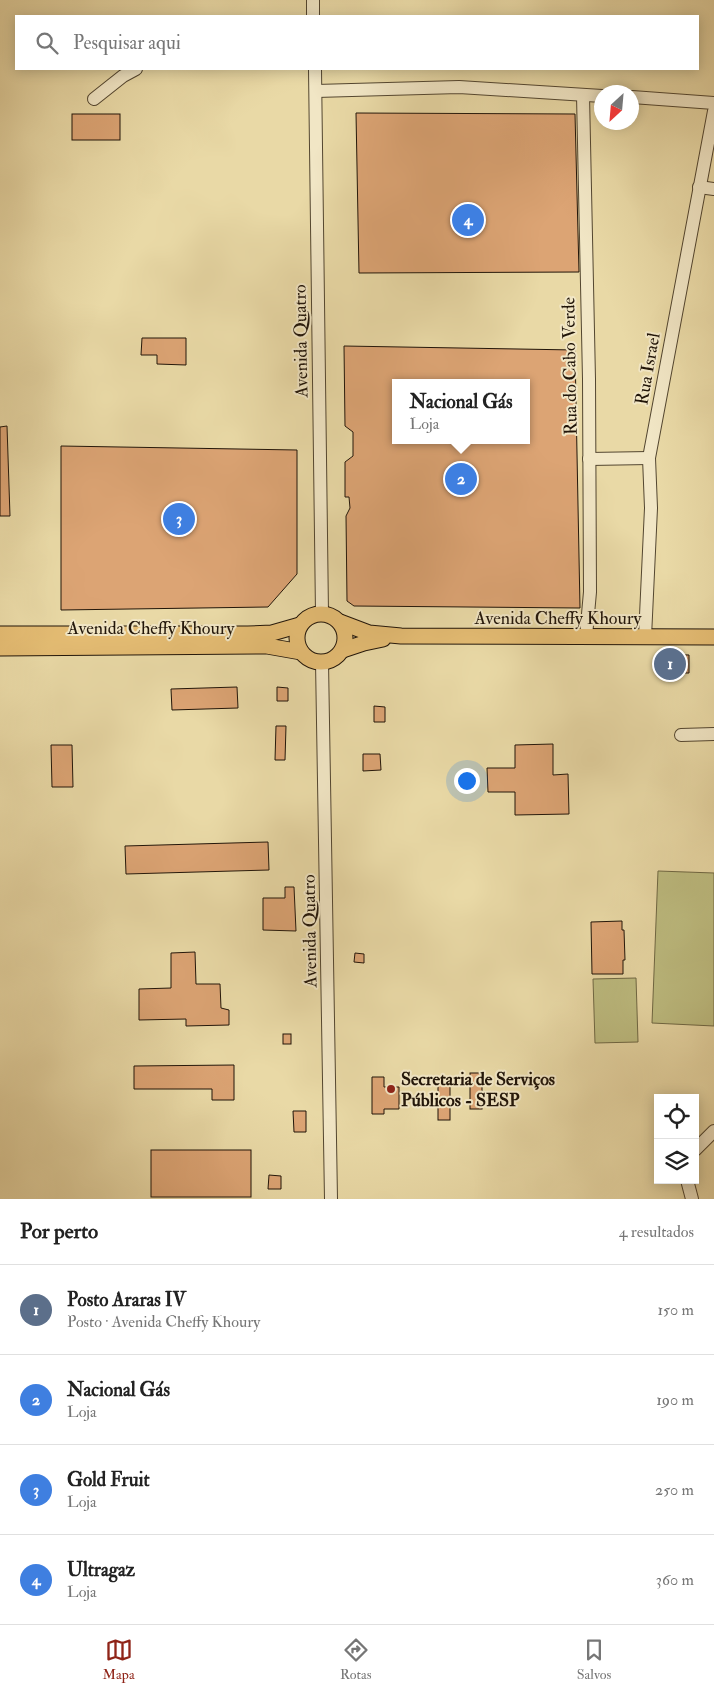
<!DOCTYPE html>
<html lang="pt">
<head>
<meta charset="utf-8">
<style>
	:root { --surface:#fff; --page:#f6f6f6; --text:#222; --muted:#767676; --line:#e0e0e0; --accent:#8f2418 }
	body { margin:0; font-family:"IM FELL Double Pica",serif; background:var(--page); color:var(--text) }
	.controls { position:absolute; right:15px; bottom:15px; display:grid; overflow:hidden; border-radius:0px; box-shadow:0 2px 12px #0003 }
	.controls button { width:45px; height:45px; display:grid; place-items:center; padding:0; border:0; border-bottom:1px solid var(--line); background:var(--surface); color:var(--text); font:25px sans-serif }
	.compass { position:absolute; left:594px; top:85px; width:45px; height:45px; border-radius:50%; background:var(--surface); box-shadow:0 2px 12px #0003; rotate:206deg }
	.you { position:absolute; left:466px; top:780px; width:18px; height:18px; margin:-12px; border:4px solid #fff; border-radius:50%; background:#1a73e8; box-shadow:0 0 0 8px #1a73e833 }
	.badge { display:grid; place-items:center; width:32px; height:32px; border-radius:50%; background:var(--accent); color:#fff; font-size:16px; font-weight:700 }
	.pin { position:absolute; translate:-50% -50%; border:2px solid #fff; box-shadow:0 1px 5px #0006 }
	.popup { position:absolute; left:392px; top:379px; width:138px; height:65px; box-sizing:border-box; display:grid; place-content:center; border-radius:0px; background:var(--surface); filter:drop-shadow(0 1px 4px #0005); font-size:16px; white-space:nowrap; color:var(--muted) }
	.popup b { font-size:19px; color:var(--text) }
	.popup::after { content:''; position:absolute; left:50%; top:100%; margin-left:-10px; border:10px solid transparent; border-top-color:var(--surface) }
	.list { margin:0; padding:0; list-style:none }
	h2 { display:flex; justify-content:space-between; align-items:center; height:65px; margin:0; padding:0 20px; font-size:21px }
	h2 small { font-size:16px; font-weight:400; color:var(--muted) }
	.list li { display:grid; grid-template-columns:32px 1fr auto; gap:15px; align-items:center; box-sizing:border-box; height:90px; padding:0 20px; border-top:1px solid var(--line) }
	.list b { display:block; font-size:19px; white-space:nowrap }
	.list p { margin:0; font-size:16px; white-space:nowrap; color:var(--muted) }
	.list em { font-size:16px; font-style:normal; color:var(--muted) }
	.icon { flex:none; width:28px; height:28px; fill:none; stroke:currentColor; stroke-width:2; stroke-linecap:round; stroke-linejoin:round }
	.map { position:relative; flex:none; width:714px; height:1199px; overflow:hidden }
	.search { position:absolute; background:var(--surface); box-shadow:0 2px 12px #0003; left:15px; right:15px; top:15px; height:55px; display:flex; align-items:center; gap:12px; box-sizing:border-box; padding:0 18px; border-radius:0px; color:var(--muted); font-size:19px }
	.sheet { height:425px; background:var(--surface) }
	nav { display:flex; justify-content:space-around; align-items:center; box-sizing:border-box; height:70px; border-top:1px solid var(--line); background:var(--surface); font-size:14px; color:var(--muted) }
	nav a { display:grid; justify-items:center; gap:2px }
	nav .on { color:var(--accent) }
	.map>svg:first-child { display:block }
	.garden { fill:#bebd81; stroke:#706945 }
	.building { fill:#dca474; stroke:#211509; fill-rule:evenodd }
	.lines { fill:none; stroke-linecap:round; stroke-linejoin:round }
	.minor-casing { stroke:#534630; stroke-width:14 }
	.major-casing { stroke:#211509; stroke-width:17 }
	.minor { stroke:#f1e6c5; stroke-width:12 }
	.major { stroke:#e4bc73; stroke-width:15 }
	.poi-dot { fill:#8f2418; stroke:#f1e6c5; stroke-width:2 }
	.labels { text-anchor:middle; dominant-baseline:central; stroke-width:4; stroke-linejoin:round; paint-order:stroke }
	.street-label { font-size:18px; fill:#211509; stroke:#f1e6c5 }
	.poi-label { font-size:18px; font-weight:bold; fill:#211509; stroke:#f1e6c5; text-anchor:start }
</style>
</head>
<body>
<div class="map">
<svg width="714" height="1199" viewBox="0 0 714 1199">
	<rect width="100%" height="100%" fill="#e9d9a6"/>
	<filter id="stains"><feTurbulence type="fractalNoise" baseFrequency=".004" numOctaves="4"/><feColorMatrix values="0 0 0 0 .2 0 0 0 0 .09 0 0 0 0 .02 0 0 0 .5 -.17"/></filter>
	<radialGradient id="worn" r=".72"><stop offset=".6" stop-color="#630" stop-opacity="0"/><stop offset="1" stop-color="#630" stop-opacity=".3"/></radialGradient>
	<g class="garden">
		<path d="M658 871 714 873V1026L652 1023Z"/>
		<path d="M636 978 638 1042 595 1043 593 979Z"/>
	</g>
	<g class="building">
		<path d="M356 113 575 114 579 272 359 273Z"/>
		<rect x="72" y="114" width="48" height="26"/>
		<path d="M142 338H186V365L157 364V355H141Z"/>
		<path d="M344 346 575 350 580 608 354 606 347 601 346 516 350 508 349 497H345V462L353 456V432L345 426ZM396 383H526V440H396Z"/>
		<path d="M7 426 10 516H0V427Z"/>
		<path d="M61 446 297 450V574L268 607 61 610Z"/>
		<path d="M657 654 689 655V673H657Z"/>
		<path d="M237 687 238 708 172 710 171 689Z"/>
		<path d="M277 687 288 688V701H277Z"/>
		<path d="M374 706 385 707V722H374Z"/>
		<path d="M276 726H286L285 760H275Z"/>
		<path d="M553 744V775L568 774 569 814 515 815V792H488L487 768H515V745Z"/>
		<path d="M51 745H72L73 787H52Z"/>
		<path d="M363 754H380L381 770 363 771Z"/>
		<path d="M268 842 269 870 126 874 125 846Z"/>
		<path d="M285 887H294L296 931 263 930V898H285Z"/>
		<path d="M622 921V930H624L625 960H623V974H592L591 922Z"/>
		<path d="M195 952 196 984H220L221 1008 229 1010V1025L186 1026V1019L139 1020V989L171 988V953Z"/>
		<path d="M355 953 364 954V963L354 962Z"/>
		<rect x="283" y="1034" width="8" height="10"/>
		<path d="M234 1065V1100H212V1089H134V1066Z"/>
		<rect x="470" y="1073" width="12" height="36"/>
		<path d="M372 1077H384V1087H399V1109H384V1114H372Z"/>
		<rect x="438" y="1084" width="12" height="36"/>
		<path d="M293 1111H306V1132H294Z"/>
		<rect x="151" y="1150" width="100" height="47"/>
		<path d="M269 1175 281 1176V1189H268Z"/>
	</g>
	<g class="lines">
		<defs>
			<g id="minor">
				<path d="M313 0V16"/>
				<path d="M315 69 322 613"/>
				<path d="M316 91 459 87 602 96"/>
				<path d="M583 95 589 379 590 592 586 636"/>
				<path d="M632 97 714 103"/>
				<path d="M94 99 123 76 136 69"/>
				<path d="M699 187 714 189"/>
				<path d="M589 459 649 458"/>
				<path d="M645 637 651 508 649 458 714 111"/>
				<path d="M322 662 331 1199"/>
				<path d="M681 735 714 734"/>
				<path d="M695 1150 714 1131"/>
				<path d="M687 1180 692 1199"/>
			</g>
			<g id="major">
				<circle cx="321" cy="638" r="24"/>
				<path d="M340 622 369 633 401 636 714 637"/>
				<path d="M0 634H248L272 633 300 625"/>
				<path d="M0 648 267 646 301 652"/>
				<path d="M343 650 364 643 383 639"/>
			</g>
		</defs>
		<use href="#minor" class="minor-casing"/>
		<use href="#major" class="major-casing"/>
		<use href="#minor" class="minor"/>
		<use href="#major" class="major"/>
	</g>
	<circle class="poi-dot" cx="391" cy="1089" r="5"/>
	<g class="labels">
		<g class="street-label">
			<text transform="translate(301 341) rotate(-91)">Avenida Quatro</text>
			<text transform="translate(570 366) rotate(-91)">Rua do Cabo Verde</text>
			<text transform="translate(648 369) rotate(-80)">Rua Israel</text>
			<text x="558" y="618">Avenida Cheffy Khoury</text>
			<text x="151" y="628">Avenida Cheffy Khoury</text>
			<text transform="translate(310 931) rotate(-91)">Avenida Quatro</text>
		</g>
		<g class="poi-label">
			<text x="401" y="1079">Secretaria de Serviços<tspan x="401" dy="21">Públicos - SESP</tspan></text>
		</g>
	</g>
	<rect width="100%" height="100%" filter="url(#stains)"/>
	<rect width="100%" height="100%" fill="url(#worn)"/>
</svg>
<div class="controls">
<button><svg class="icon" aria-label="locate" viewBox="0 0 24 24"><circle cx="12" cy="12" r="6"/><path d="M12 2v4M12 18v4M2 12h4M18 12h4"/></svg></button>
<button><svg class="icon" aria-label="layers" viewBox="0 0 24 24"><path d="M12 4l9 5-9 5-9-5zM3 14l9 5 9-5"/></svg></button>
</div>
<svg class="compass" viewBox="-18 -18 36 36"><path d="M0-13l5 13h-10z" fill="#e53935"/><path d="M0 13l5-13h-10z" fill="#767676"/></svg>
<div class="you"></div>
<div class="pin badge" style="left:670px;top:664px;background:#5c6f8a">1</div>
<div class="pin badge" style="left:461px;top:479px;background:#3f7fe0">2</div>
<div class="popup"><b>Nacional Gás</b>Loja</div>
<div class="pin badge" style="left:179px;top:519px;background:#3f7fe0">3</div>
<div class="pin badge" style="left:468px;top:220px;background:#3f7fe0">4</div>
<div class="search"><svg class="icon" aria-label="search" viewBox="0 0 24 24"><circle cx="10" cy="10" r="6"/><path d="M15 15l6 6"/></svg>Pesquisar aqui</div>
</div>
<section class="sheet">
<h2>Por perto<small>4 resultados</small></h2>
<ul class="list">
<li><span class="badge" style="background:#5c6f8a">1</span><div><b>Posto Araras IV</b><p>Posto · Avenida Cheffy Khoury</p></div><em>150 m</em></li>
<li><span class="badge" style="background:#3f7fe0">2</span><div><b>Nacional Gás</b><p>Loja</p></div><em>190 m</em></li>
<li><span class="badge" style="background:#3f7fe0">3</span><div><b>Gold Fruit</b><p>Loja</p></div><em>250 m</em></li>
<li><span class="badge" style="background:#3f7fe0">4</span><div><b>Ultragaz</b><p>Loja</p></div><em>360 m</em></li>
</ul>
</section>
<nav>
<a class="on"><svg class="icon" aria-label="map" viewBox="0 0 24 24"><path d="M3 6l6-2 6 2 6-2v14l-6 2-6-2-6 2zM9 4v14M15 6v14"/></svg>Mapa</a>
<a><svg class="icon" aria-label="directions" viewBox="0 0 24 24"><path d="M12 3l9 9-9 9-9-9zM9 14v-3h6M13 9l2 2-2 2"/></svg>Rotas</a>
<a><svg class="icon" aria-label="saved" viewBox="0 0 24 24"><path d="M7 4h10v16l-5-4-5 4z"/></svg>Salvos</a>
</nav>
</body>
</html>
